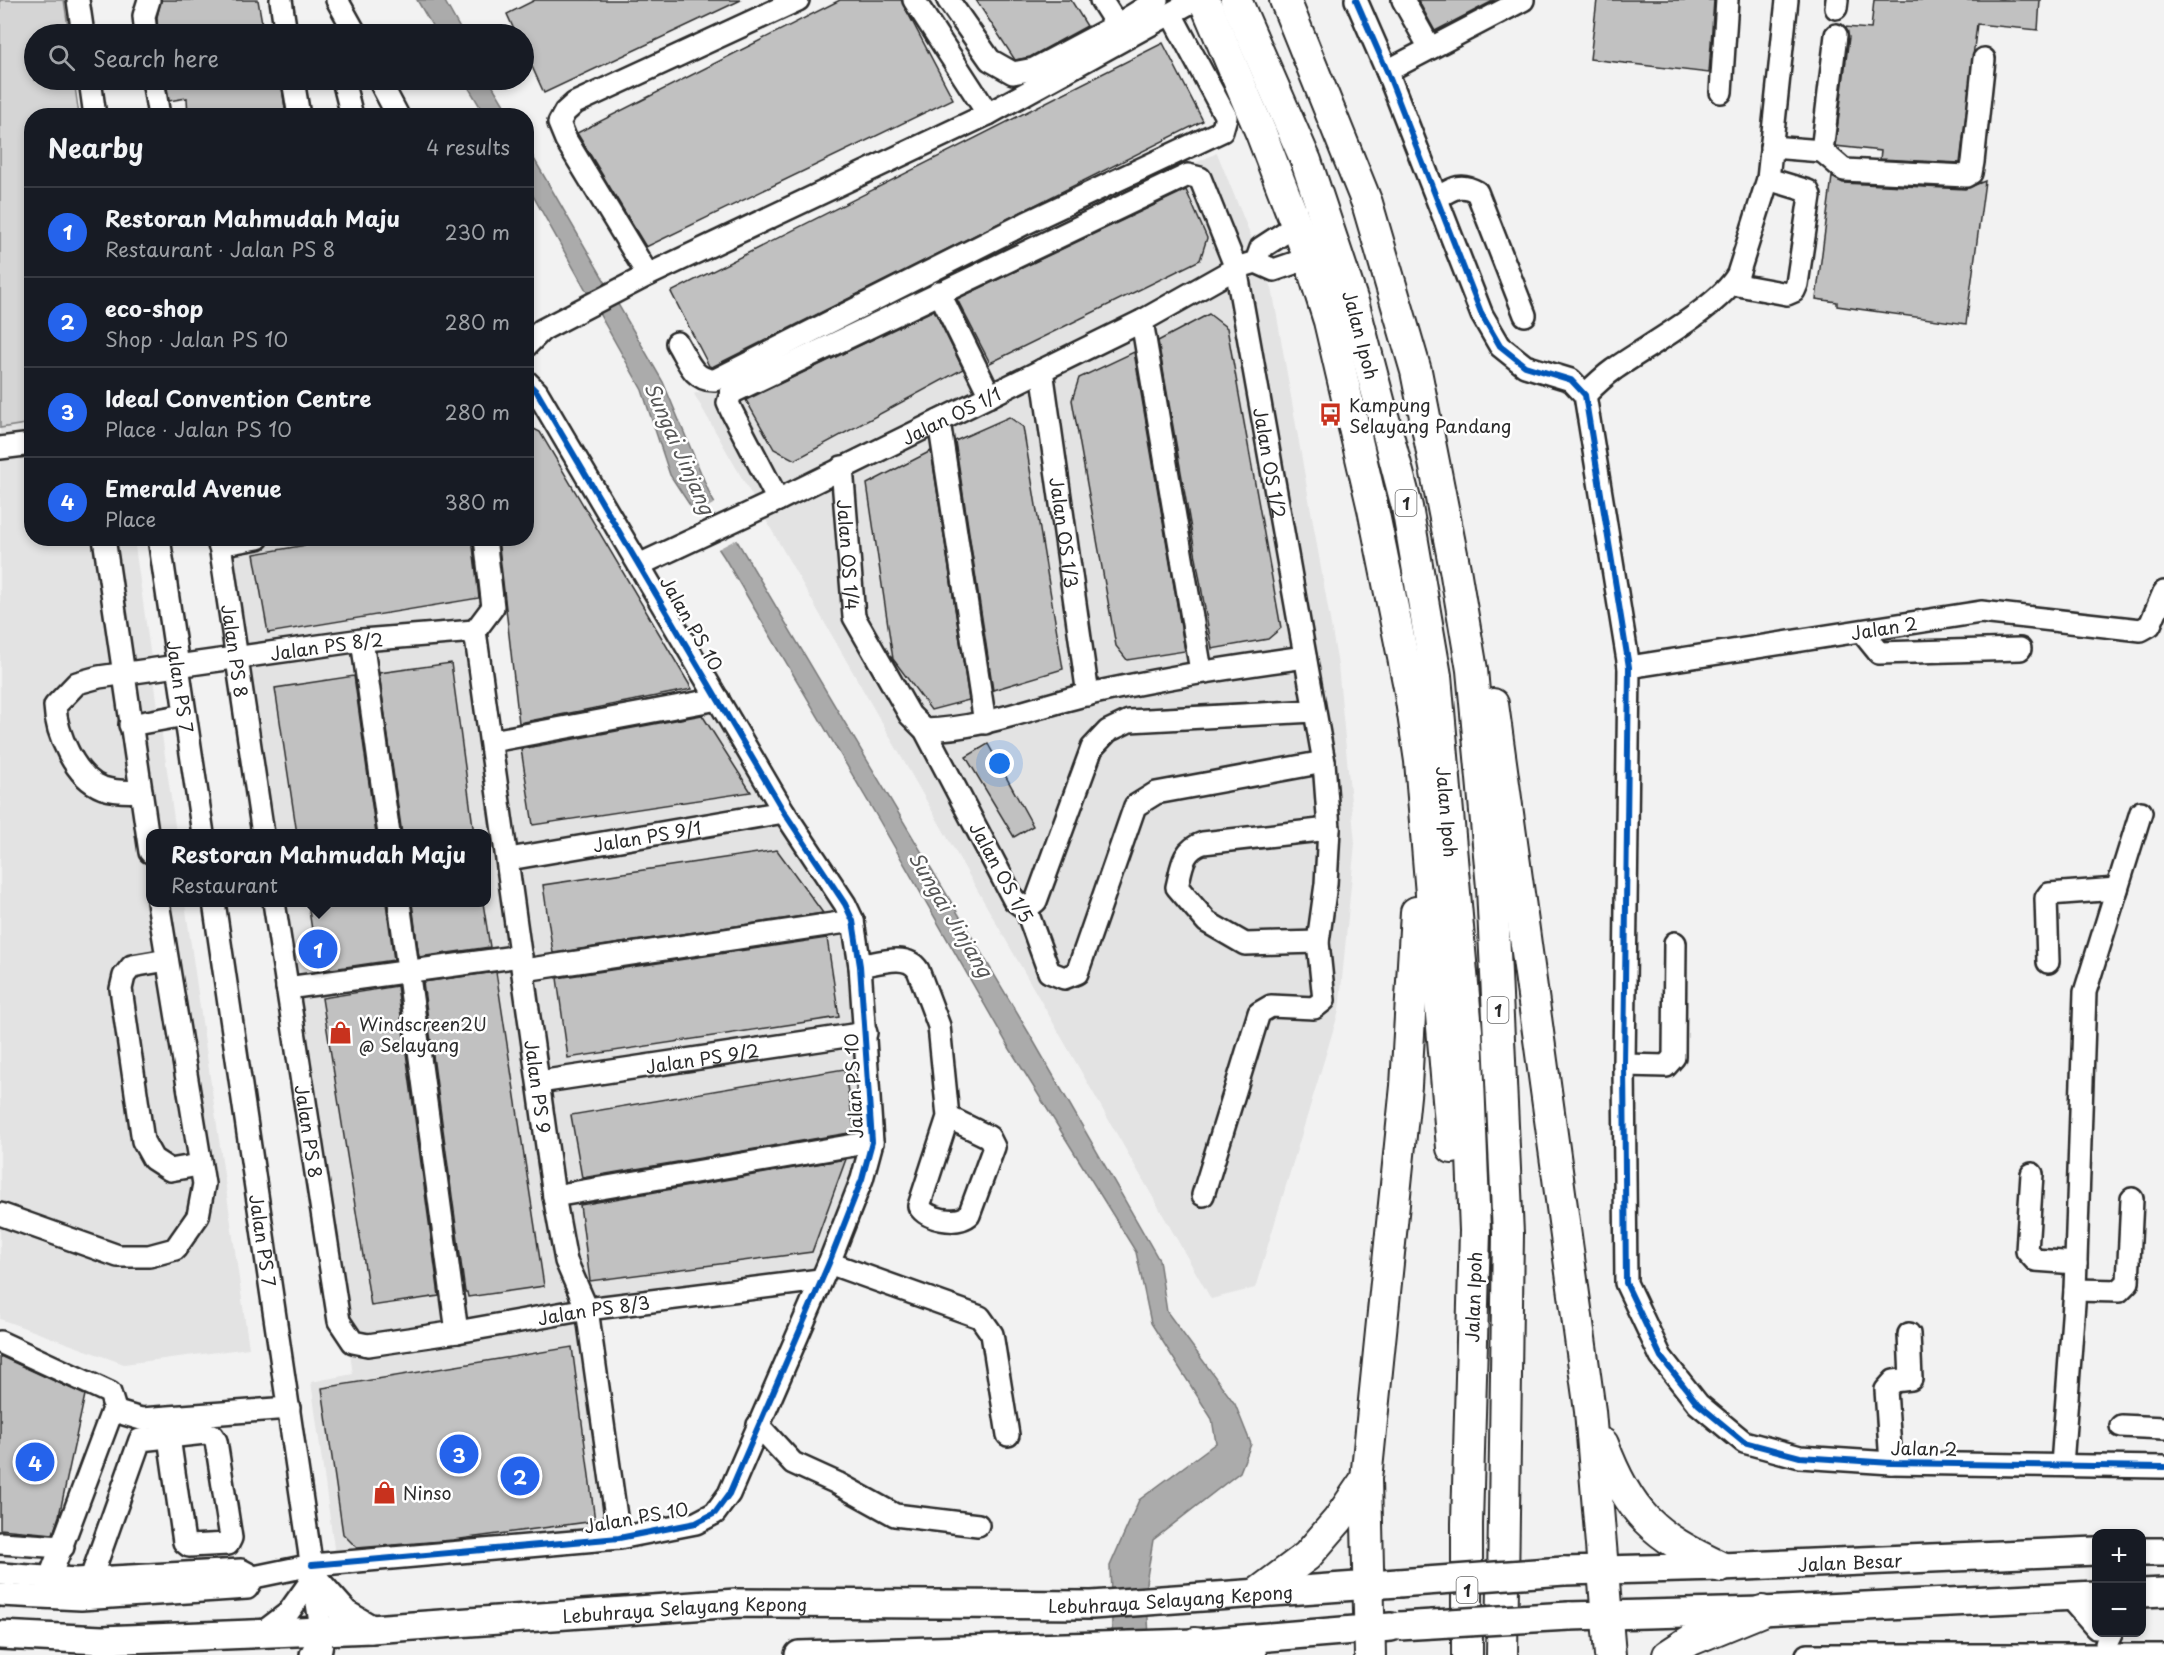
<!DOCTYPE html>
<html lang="en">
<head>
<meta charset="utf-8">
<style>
	:root { --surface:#171b24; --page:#242831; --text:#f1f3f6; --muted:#9ea1a6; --line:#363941; --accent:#2563eb }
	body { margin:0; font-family:"Playpen Sans",sans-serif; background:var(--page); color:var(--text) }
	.controls { position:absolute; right:18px; bottom:18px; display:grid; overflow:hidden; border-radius:12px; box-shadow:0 3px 9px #0003 }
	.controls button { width:54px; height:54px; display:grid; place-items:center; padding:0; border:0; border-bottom:2px solid var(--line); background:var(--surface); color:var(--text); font:30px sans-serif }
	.you { position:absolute; left:1000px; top:764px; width:21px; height:21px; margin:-15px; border:4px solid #fff; border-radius:50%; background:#1a73e8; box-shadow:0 0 0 9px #1a73e833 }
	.badge { display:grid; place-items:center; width:39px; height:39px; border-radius:50%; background:var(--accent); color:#fff; font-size:20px; font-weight:700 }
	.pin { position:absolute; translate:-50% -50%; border:3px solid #fff; box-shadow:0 2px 6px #0006 }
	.popup { position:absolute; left:146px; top:829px; width:345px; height:78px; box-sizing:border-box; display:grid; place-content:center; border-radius:12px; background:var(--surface); filter:drop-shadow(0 2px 4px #0005); font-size:20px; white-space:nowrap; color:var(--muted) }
	.popup b { font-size:22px; color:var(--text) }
	.popup::after { content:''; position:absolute; left:50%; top:100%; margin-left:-12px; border:12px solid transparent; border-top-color:var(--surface) }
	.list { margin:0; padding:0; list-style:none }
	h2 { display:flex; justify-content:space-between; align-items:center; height:78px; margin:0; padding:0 24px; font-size:26px }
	h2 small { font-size:20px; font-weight:400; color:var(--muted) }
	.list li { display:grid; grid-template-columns:39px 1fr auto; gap:18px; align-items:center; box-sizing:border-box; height:90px; padding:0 24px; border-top:2px solid var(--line) }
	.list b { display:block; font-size:22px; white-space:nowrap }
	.list p { margin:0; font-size:20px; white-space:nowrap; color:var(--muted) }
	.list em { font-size:20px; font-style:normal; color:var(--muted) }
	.icon { flex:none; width:33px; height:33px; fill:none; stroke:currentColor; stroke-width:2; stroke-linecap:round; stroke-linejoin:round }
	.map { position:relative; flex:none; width:2164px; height:1655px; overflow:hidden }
	.search { position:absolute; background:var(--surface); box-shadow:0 3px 9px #0003; left:24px; top:24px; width:510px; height:66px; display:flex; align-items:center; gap:15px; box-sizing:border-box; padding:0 21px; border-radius:33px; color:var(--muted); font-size:22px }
	.panel { position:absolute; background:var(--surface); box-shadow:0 3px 9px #0003; left:24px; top:108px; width:510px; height:438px; border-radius:24px }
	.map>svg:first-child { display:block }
	.built { fill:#e3e3e3 }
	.green { fill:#d5d5d5; stroke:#808080; stroke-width:1.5 }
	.water { fill:#ababab; stroke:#787878; stroke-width:1.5 }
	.pier { fill:#f2f2f2 }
	.building { fill:#c1c1c1; stroke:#2b2b2b; stroke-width:1.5 }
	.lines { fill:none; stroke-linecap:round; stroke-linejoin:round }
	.minor-casing { stroke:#2b2b2b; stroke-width:26 }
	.major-casing { stroke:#2b2b2b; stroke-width:32 }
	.highway-casing { stroke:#2b2b2b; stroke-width:34 }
	.minor { stroke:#fff; stroke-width:21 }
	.major { stroke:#fff; stroke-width:27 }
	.highway { stroke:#fff; stroke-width:30 }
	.major-bridge-casing { stroke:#2b2b2b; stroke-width:32; stroke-linecap:butt }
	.major-bridge { stroke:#fff; stroke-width:27 }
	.cycleway-casing { stroke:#fff; stroke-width:10 }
	.cycleway { stroke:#0057b8; stroke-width:6 }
	.labels { text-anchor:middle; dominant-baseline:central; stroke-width:5; stroke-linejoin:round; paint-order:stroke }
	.shield { fill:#fff; stroke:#6b6b6b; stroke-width:1.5 }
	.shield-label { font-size:16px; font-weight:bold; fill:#2b2b2b }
	.street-label { font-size:18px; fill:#2b2b2b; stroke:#fff }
	.poi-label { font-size:18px; fill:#2b2b2b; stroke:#fff; text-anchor:start }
	.water-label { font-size:20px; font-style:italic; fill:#585858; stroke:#fff }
</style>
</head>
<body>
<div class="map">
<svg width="2164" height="1655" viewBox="0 0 2164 1655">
	<rect width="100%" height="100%" fill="#f2f2f2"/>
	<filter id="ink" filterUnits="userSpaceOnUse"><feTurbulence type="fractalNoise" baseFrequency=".0167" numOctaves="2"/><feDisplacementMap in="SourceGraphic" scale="12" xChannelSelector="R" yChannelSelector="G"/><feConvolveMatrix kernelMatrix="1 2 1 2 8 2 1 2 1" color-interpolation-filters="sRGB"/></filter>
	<g filter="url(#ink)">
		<g class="built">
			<path d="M1217 153 1272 288 1338 665 1355 843 1339 1011 1255 1288 1211 1299 694 394Z"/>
			<path d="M31 423 32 538 134 539 176 833 150 834V902L185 903 249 1348 124 1364 0 1319V428Z"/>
			<path d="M227 539H479L486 606 474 623 485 747 713 704 839 906 846 928 865 1136 854 1178 816 1274 577 1300 612 1531 335 1555 311 1382 353 1374 283 903 486 902V834L272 833Z"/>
		</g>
		<path class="green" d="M0 0H64L69 34H34V80H74L79 115 32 116 31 423 0 428Z"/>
		<g class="water">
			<path d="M417 0H444L463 34H437Z"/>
			<path d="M464 80H489L510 115H485Z"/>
			<path d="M526 145 663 382 711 497 1030 1035 1159 1260 1167 1312 1235 1404 1251 1444 1240 1472 1153 1540 1146 1583 1150 1655H1113L1110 1566 1139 1500 1216 1443 1212 1419 1151 1323 1136 1252 1010 1049 879 820 724 557 670 475 642 390 527 185Z"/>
		</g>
		<path class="pier" d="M717 502 739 538 716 550 693 515Z"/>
		<g class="building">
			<path d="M161 0H258L264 34H158L157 17Z"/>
			<path d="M535 0H741L544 93 524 49V34H516L507 14Z"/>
			<path d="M840 0H901L953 99 646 247 577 133Z"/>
			<path d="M976 0H1071L1087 26 1030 57 1015 60Z"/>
			<path d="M1418 0H1495L1435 31Z"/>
			<path d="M1597 0H1714L1709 73 1590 59Z"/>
			<path d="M1874 0H2040L2038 30 1977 24 1960 163 1880 159 1881 151 1835 146 1849 37 1845 27 1871 29Z"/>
			<path d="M1163 43 1203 121 712 367 709 366 671 292Z"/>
			<path d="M166 80H281L286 116H188L187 98 169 101Z"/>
			<path d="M1832 177 1843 183 1965 189 1985 181 1966 324 1837 306V302L1816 299Z"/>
			<path d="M1186 190 1207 238 1200 260 990 363 957 299Z"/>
			<path d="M934 310 963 369 795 460 774 449 746 400Z"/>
			<path d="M1209 314 1227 328 1281 628 1268 639 1212 649 1158 341Z"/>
			<path d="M1134 352 1185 651 1127 660 1116 646 1072 400 1079 378Z"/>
			<path d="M1009 417 1023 427 1063 669 993 690 955 441Z"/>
			<path d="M526 425 540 432 692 689 519 723 498 538H526Z"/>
			<path d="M931 451 969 700 931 710 893 659 867 484Z"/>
			<path d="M346 538H472L479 598 268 633 254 554Z"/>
			<path d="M451 663 474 834H402L379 673Z"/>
			<path d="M354 676 376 834H297L275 688Z"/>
			<path d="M702 715 751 792 533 825 521 749Z"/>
			<path d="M988 744 1033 826 1014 837 966 757Z"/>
			<path d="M777 850 823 913 553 953 543 885Z"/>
			<path d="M308 903H386L394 960 318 971Z"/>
			<path d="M412 903H483L490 947 419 957Z"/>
			<path d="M827 938 839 1017 568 1058 557 978Z"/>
			<path d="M496 972 544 1286 468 1297 467 1292H465L423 982Z"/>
			<path d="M397 986 439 1296 371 1306 322 998Z"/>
			<path d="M844 1069 855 1132 582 1178 571 1115Z"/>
			<path d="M846 1159 812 1252 590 1281 580 1205Z"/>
			<path d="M572 1347 595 1521 453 1540 357 1548 343 1534 322 1388Z"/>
			<path d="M0 1356 85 1395 59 1516 53 1534 0 1529Z"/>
		</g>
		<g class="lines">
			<defs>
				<g id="minor">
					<path d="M78 0 83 34"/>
					<path d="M281 0 286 34"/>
					<path d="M337 0 356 34"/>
					<path d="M914 0 988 114"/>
					<path d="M948 0 990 60 1013 73 1034 69 1117 25 1157 0"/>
					<path d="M1101 0 1117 25"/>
					<path d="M1356 0 1387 71 1482 315 1500 346 1525 366 1571 380 1585 395 1629 667 1624 1065 1626 1283 1661 1357 1698 1404 1744 1442 1800 1457 1891 1463 2164 1467"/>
					<path d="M1403 0 1430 48"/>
					<path d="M1836 8 1837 0"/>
					<path d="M146 34 144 16 149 0"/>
					<path d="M1387 71 1523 0"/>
					<path d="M90 80 95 116"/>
					<path d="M153 80 159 116"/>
					<path d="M293 80 299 116"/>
					<path d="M343 80 352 116"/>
					<path d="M379 80 398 116"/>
					<path d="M1721 92 1727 0"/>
					<path d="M1771 147 1822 151 1836 35"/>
					<path d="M1822 151 1844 170 1966 176 1971 173 1973 162 1984 59"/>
					<path d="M1437 198C1452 189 1460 182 1477 192L1525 315"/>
					<path d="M1256 262 1261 248 1298 224"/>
					<path d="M648 275 566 140 559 123 565 112 575 103 798 0"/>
					<path d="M1733 284 1787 294 1794 291 1797 284 1810 196 1808 191 1768 179"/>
					<path d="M939 292 990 396"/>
					<path d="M1142 321 1201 671"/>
					<path d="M677 343C687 359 693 381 715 380L1026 223 1222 131 1226 117 1171 14"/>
					<path d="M526 346 542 330 648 275 988 114 1195 0"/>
					<path id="s1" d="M1042 370 1088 695"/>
					<path d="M1585 395C1594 386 1603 377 1613 370 1645 347 1720 307 1738 274L1768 179 1787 0"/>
					<path d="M939 421 985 723"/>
					<path d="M0 448 32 444"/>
					<path id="s2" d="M842 467 854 617 910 715 925 730 1014 900 1026 909 1049 972 1064 978 1077 973 1135 806 1156 793 1324 762"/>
					<path id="s3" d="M778 500 732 412 728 403 731 393 1188 175 1200 178 1236 268 1324 762 1329 829 1326 884 1318 942 1324 1000 1314 1008 1271 1006 1259 1013 1203 1195"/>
					<path d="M104 538 150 852"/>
					<path id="s4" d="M159 538 203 834"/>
					<path id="s5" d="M219 538 263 834"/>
					<path d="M219 545 258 538"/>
					<path id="s6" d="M641 564 778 500 1142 321 1236 268 1256 262 1274 270 1309 258"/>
					<path id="s7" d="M475 631 554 1196 566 1261 587 1309 619 1538"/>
					<path d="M475 631 493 607 485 538"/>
					<path d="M1862 632 1879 653 2020 649"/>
					<path d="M362 640 389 834"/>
					<path id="s8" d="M1629 667 1981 612 2141 630 2150 625 2164 592"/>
					<path d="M130 725 185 715"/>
					<path d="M925 730C982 729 1034 707 1089 694 1161 678 1232 667 1305 657"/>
					<path d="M492 741 718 699"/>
					<path id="s9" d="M141 791C128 792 116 792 103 788 75 778 56 733 55 706L77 683 99 677 362 640 475 631"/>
					<path id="s10" d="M509 859 784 812"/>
					<path id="s11" d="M214 902 321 1630"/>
					<path id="s12" d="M274 902 339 1321 353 1342 368 1345 457 1332 587 1309 820 1280"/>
					<path d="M399 902 457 1332"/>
					<path d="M1026 909 1036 901 1092 748 1108 731 1129 721 1314 711"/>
					<path d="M1318 942 1245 944 1207 922 1177 887C1182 867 1182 850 1203 843L1329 829"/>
					<path d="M167 960 132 966 124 976 121 989 143 1141 153 1159 170 1170 199 1165"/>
					<path d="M2048 962 2046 898 2049 894 2117 889"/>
					<path d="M860 966C878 963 907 952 918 970L939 1026 948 1117 919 1206C927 1220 957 1225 969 1215L994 1147 989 1137 948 1117"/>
					<path d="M524 970 853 921"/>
					<path d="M287 988 521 956"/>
					<path d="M1624 1065 1666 1066 1674 1057 1675 943"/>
					<path id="s13" d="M539 1082 866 1033"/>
					<path d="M2032 1174 2027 1251 2035 1260 2076 1263"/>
					<path d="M554 1196 872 1142"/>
					<path d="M0 1214 118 1256H149L175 1249 198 1216 204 1184 158 902"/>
					<path d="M829 1263 980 1317 992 1334 1008 1435"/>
					<path d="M2075 1290 2119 1291 2128 1282 2132 1199"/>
					<path d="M0 1342 110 1393 114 1406 50 1577"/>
					<path d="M114 1411 141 1419 289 1408"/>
					<path d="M758 1425 793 1463 837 1483 895 1515 978 1525"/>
					<path d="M2121 1426 2164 1428"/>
					<path d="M1891 1463 1886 1390 1894 1381 1911 1379 1909 1334"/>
					<path d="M2062 1465 2075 1290 2085 992 2141 812"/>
					<path d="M0 1543 63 1547"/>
					<path d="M0 1574 76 1579 241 1570 254 1577 312 1565 619 1538 696 1523 715 1513 729 1494 829 1263 862 1179 872 1142 860 966 853 921 845 904 784 812 537 392 526 381"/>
					<path d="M91 1578 140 1440 205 1433 212 1435 216 1441 231 1538 228 1544 189 1546 184 1542 169 1437"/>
					<path d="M0 1595 81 1599 247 1588 254 1577"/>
					<path d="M2068 1596 2096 1628"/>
					<path d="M263 1632 288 1613 313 1578"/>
					<path d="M2106 1644 2112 1632"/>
					<path d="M1807 1655H2164"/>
				</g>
				<g id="major">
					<path d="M2142 1552H2164"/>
					<path id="s14" d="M1564 1571 1721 1567 2096 1551"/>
					<path d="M313 1578 345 1614 371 1629"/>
					<path d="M2142 1593 2164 1592"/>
					<path d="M1569 1616 1762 1611 2096 1595"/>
					<path id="s15" d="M0 1635 102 1640 371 1629 736 1603 1092 1605 1398 1583"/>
					<path d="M314 1655 318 1648 321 1630"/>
					<path d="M799 1655 1195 1643 1391 1627"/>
				</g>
				<g id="highway">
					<path d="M1204 0 1261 133 1309 258 1329 321 1373 509 1409 687 1420 761 1452 1148"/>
					<path id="s16" d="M1236 0 1306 161 1354 305 1407 507 1436 676 1467 1030 1475 1231 1467 1524V1655"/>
					<path d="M1285 0 1367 203 1416 371 1455 569 1472 670 1492 887 1508 1234 1502 1655"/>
					<path d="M1493 704 1590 1411 1610 1655"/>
					<path d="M1603 1444C1629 1514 1654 1536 1721 1567"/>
					<path d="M1259 1592 1307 1556 1338 1520 1366 1479"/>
					<path d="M1195 1643 1251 1655"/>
					<path d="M1370 1655 1366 1479 1406 1086 1416 912"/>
					<path d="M1668 1655 1691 1640 1762 1611"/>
				</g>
			</defs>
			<use href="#minor" class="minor-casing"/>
			<use href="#major" class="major-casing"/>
			<use href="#highway" class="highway-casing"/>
			<use href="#minor" class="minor"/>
			<use href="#major" class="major"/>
			<use href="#highway" class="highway"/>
			<defs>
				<g id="major-bridge">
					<path d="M1398 1583 1564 1571"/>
					<path d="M1399 1626 1569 1616"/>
				</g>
			</defs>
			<use href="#major-bridge" class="major-bridge-casing"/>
			<use href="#major-bridge" class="major-bridge"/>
			<defs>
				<g id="cycleway">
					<path d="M1356 0 1387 71 1482 315 1500 346 1525 366 1571 380 1585 395 1629 667 1624 1065 1626 1283 1661 1357 1698 1404 1744 1442 1800 1457 1891 1463 2164 1467"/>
					<path d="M312 1565 619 1538 696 1523 715 1513 729 1494 829 1263 862 1179 872 1142 860 966 853 921 845 904 784 812 537 392 526 381"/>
				</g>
			</defs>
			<use href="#cycleway" class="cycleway-casing"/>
			<use href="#cycleway" class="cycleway"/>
		</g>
	</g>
	<defs>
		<symbol id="bus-bare" viewBox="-9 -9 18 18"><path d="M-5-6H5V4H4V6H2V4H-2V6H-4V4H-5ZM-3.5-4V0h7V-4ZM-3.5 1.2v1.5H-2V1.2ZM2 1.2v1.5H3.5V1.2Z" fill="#c8321e" stroke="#fff" stroke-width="2.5" paint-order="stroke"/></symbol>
		<symbol id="shop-bare" viewBox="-9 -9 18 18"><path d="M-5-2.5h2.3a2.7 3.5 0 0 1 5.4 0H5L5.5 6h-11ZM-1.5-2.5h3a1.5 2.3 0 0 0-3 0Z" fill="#c8321e" stroke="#fff" stroke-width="2.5" paint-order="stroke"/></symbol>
	</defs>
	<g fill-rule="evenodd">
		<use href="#bus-bare" x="1314" y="398" width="33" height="33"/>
		<use href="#shop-bare" x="324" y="1016" width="33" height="33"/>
		<use href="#shop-bare" x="368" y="1476" width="33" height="33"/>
	</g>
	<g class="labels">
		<g class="shield">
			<rect x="1395.5" y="490" width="21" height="26" rx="4.5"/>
			<rect x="1487.5" y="997" width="21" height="26" rx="4.5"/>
			<rect x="1456.5" y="1577" width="21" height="26" rx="4.5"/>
		</g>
		<g class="shield-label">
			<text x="1406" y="503">1</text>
			<text x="1498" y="1010">1</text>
			<text x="1467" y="1590">1</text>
		</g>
		<g class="street-label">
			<text stroke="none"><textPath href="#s16" startOffset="358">Jalan Ipoh</textPath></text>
			<text stroke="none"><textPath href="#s6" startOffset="344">Jalan OS 1/1</textPath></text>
			<text stroke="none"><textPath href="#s3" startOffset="933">Jalan OS 1/2</textPath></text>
			<text stroke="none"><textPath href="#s1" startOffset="164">Jalan OS 1/3</textPath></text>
			<text stroke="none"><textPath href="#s2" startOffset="88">Jalan OS 1/4</textPath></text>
			<text transform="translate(692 623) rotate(60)">Jalan PS 10</text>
			<text stroke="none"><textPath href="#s8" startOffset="258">Jalan 2</textPath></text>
			<text stroke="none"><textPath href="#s9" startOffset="422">Jalan PS 8/2</textPath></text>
			<text stroke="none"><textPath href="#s5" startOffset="114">Jalan PS 8</textPath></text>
			<text stroke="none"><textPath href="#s4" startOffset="150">Jalan PS 7</textPath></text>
			<text stroke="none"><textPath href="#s16" startOffset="844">Jalan Ipoh</textPath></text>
			<text stroke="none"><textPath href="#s10" startOffset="140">Jalan PS 9/1</textPath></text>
			<text transform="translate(1002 872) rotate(61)">Jalan OS 1/5</text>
			<text stroke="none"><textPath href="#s13" startOffset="165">Jalan PS 9/2</textPath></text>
			<text stroke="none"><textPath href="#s7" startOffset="460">Jalan PS 9</textPath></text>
			<text transform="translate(853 1086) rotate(-93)">Jalan PS 10</text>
			<text stroke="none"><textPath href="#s12" startOffset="232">Jalan PS 8</textPath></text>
			<text stroke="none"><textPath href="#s11" startOffset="342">Jalan PS 7</textPath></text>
			<text transform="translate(1473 1297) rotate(-88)">Jalan Ipoh</text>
			<text stroke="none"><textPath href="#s12" startOffset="693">Jalan PS 8/3</textPath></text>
			<text transform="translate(1924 1448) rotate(1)">Jalan 2</text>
			<text transform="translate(636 1517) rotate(-10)">Jalan PS 10</text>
			<text stroke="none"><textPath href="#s14" startOffset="286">Jalan Besar</textPath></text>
			<text stroke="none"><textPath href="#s15" startOffset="1172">Lebuhraya Selayang Kepong</textPath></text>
			<text stroke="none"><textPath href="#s15" startOffset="686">Lebuhraya Selayang Kepong</textPath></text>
		</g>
		<g class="poi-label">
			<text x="1349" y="404">Kampung<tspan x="1349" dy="21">Selayang Pandang</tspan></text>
			<text x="359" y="1023">Windscreen2U<tspan x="359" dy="21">@ Selayang</tspan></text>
			<text x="403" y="1492">Ninso</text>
		</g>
		<g class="water-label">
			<text transform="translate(680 448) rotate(66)">Sungai Jinjang</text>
			<text transform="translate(951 914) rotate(59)">Sungai Jinjang</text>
		</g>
	</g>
</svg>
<div class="controls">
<button>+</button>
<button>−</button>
</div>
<div class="you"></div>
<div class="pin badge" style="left:318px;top:949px">1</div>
<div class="popup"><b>Restoran Mahmudah Maju</b>Restaurant</div>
<div class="pin badge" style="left:520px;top:1476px">2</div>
<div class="pin badge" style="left:459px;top:1454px">3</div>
<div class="pin badge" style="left:35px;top:1462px">4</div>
<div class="search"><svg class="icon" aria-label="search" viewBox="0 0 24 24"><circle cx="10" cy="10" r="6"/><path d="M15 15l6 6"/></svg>Search here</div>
<section class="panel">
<h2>Nearby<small>4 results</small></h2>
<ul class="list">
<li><span class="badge">1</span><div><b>Restoran Mahmudah Maju</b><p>Restaurant · Jalan PS 8</p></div><em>230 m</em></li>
<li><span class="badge">2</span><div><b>eco-shop</b><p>Shop · Jalan PS 10</p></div><em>280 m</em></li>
<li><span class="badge">3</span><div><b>Ideal Convention Centre</b><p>Place · Jalan PS 10</p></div><em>280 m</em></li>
<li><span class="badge">4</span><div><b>Emerald Avenue</b><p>Place</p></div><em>380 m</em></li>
</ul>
</section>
</div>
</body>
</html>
